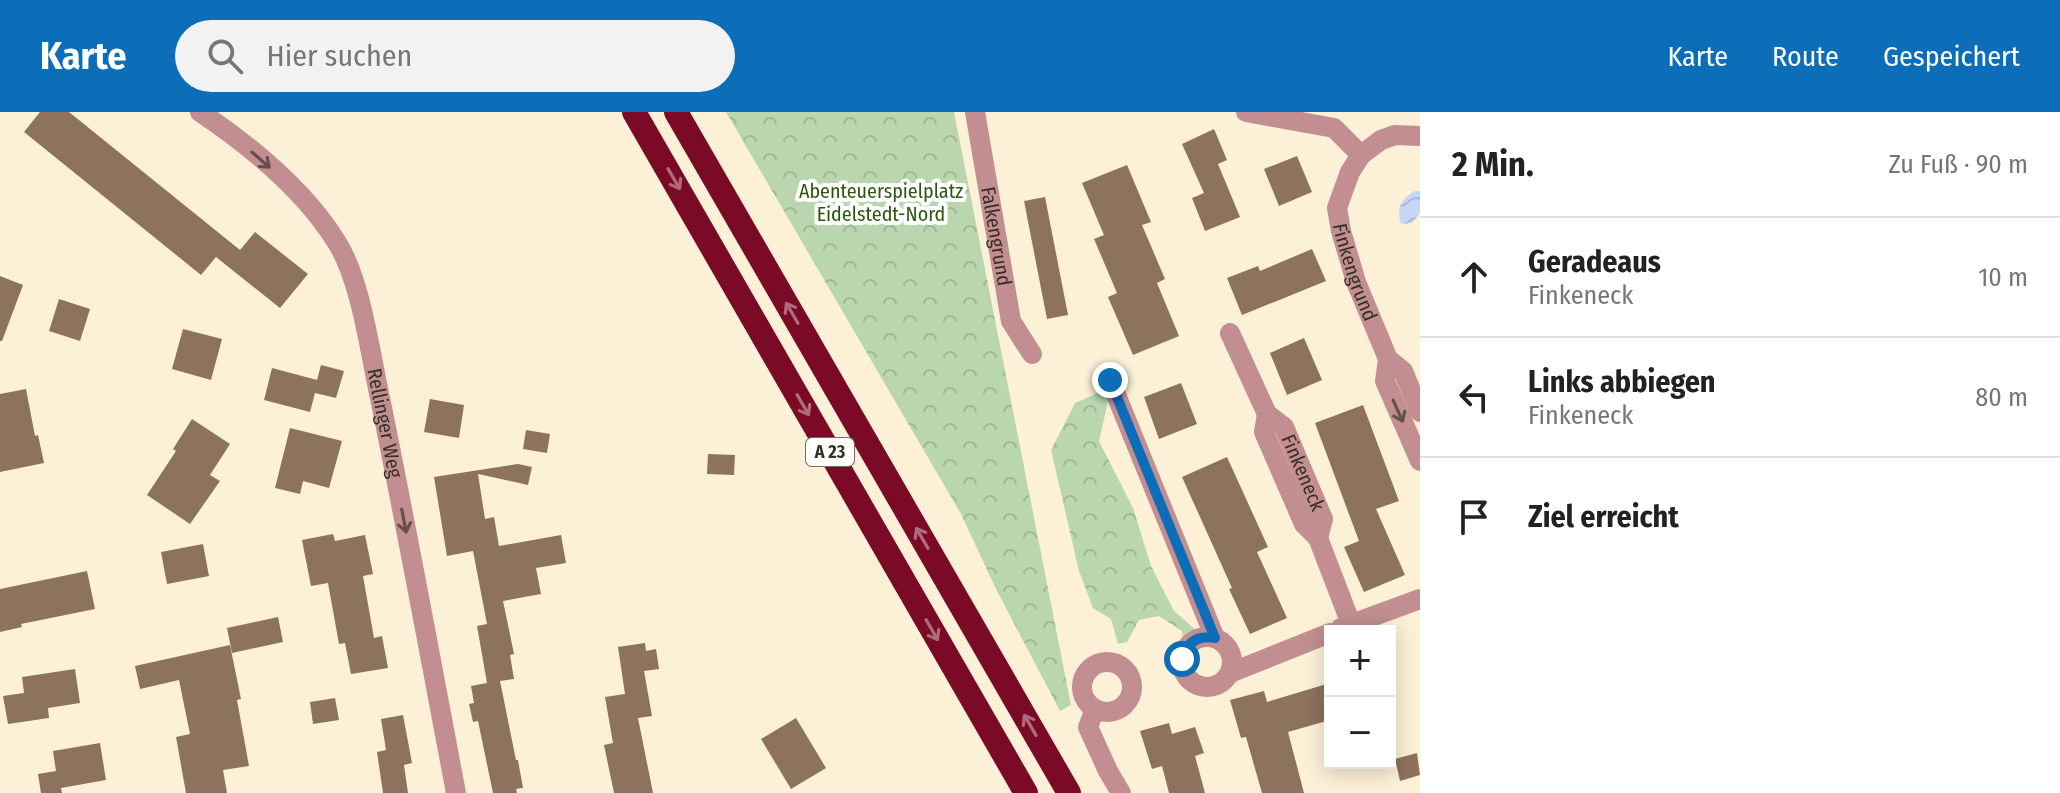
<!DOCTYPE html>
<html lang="de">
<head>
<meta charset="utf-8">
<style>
	:root { --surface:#fff; --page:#f2f2f2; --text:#222; --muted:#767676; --line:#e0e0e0; --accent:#0c6db9 }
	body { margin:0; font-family:"Fira Sans Condensed",sans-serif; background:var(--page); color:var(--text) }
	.controls { position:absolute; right:24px; bottom:24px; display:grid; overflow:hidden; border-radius:0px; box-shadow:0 4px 20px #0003 }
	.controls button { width:72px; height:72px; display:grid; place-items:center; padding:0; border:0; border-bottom:2px solid var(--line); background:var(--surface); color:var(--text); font:40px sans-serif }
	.stop { position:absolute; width:24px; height:24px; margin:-18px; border:6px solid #0c6db9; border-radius:50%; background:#fff }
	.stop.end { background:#0c6db9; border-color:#fff; box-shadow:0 2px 8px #0008 }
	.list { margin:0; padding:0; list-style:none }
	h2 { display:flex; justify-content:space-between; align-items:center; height:104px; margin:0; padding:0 32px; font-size:34px }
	h2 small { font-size:26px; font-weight:400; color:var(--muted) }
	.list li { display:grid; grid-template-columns:52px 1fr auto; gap:24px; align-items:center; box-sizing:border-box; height:120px; padding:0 32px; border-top:2px solid var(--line) }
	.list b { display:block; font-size:30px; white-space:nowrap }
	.list p { margin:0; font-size:26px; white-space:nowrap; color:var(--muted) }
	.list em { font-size:26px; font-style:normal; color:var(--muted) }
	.icon { flex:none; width:44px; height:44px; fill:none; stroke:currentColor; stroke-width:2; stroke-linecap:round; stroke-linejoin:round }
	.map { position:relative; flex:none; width:1420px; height:681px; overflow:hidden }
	header { display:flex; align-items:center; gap:48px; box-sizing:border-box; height:112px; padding:0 40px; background:var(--accent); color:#fff }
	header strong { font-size:38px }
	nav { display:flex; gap:44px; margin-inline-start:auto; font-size:28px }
	.search { width:560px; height:72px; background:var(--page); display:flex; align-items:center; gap:20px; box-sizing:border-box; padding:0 28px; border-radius:44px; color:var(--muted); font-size:30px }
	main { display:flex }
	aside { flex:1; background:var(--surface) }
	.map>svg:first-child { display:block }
	.park { fill:url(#park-crowns) }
	.water { fill:url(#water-waves) }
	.building { fill:#8d725e }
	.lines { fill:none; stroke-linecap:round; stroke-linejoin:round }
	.minor { stroke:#c28e91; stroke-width:20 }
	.highway { stroke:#7b0a27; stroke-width:24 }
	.oneway { stroke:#66514a }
	.oneway2 { stroke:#b06c7d }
	.route { stroke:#0c6db9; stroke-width:10 }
	.labels { text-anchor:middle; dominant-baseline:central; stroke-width:8; stroke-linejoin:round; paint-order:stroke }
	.shield { fill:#fff; stroke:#726e65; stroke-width:2 }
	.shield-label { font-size:18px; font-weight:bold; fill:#353023 }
	.park-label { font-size:20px; fill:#2b580f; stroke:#fff }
	.street-label { font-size:20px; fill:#353023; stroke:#fff }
</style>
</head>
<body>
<header>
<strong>Karte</strong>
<div class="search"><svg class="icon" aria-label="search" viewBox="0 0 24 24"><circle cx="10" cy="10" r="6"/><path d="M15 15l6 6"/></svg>Hier suchen</div>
<nav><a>Karte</a><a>Route</a><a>Gespeichert</a></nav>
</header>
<main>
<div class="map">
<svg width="1420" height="681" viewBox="0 0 1420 681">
	<defs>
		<pattern id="park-crowns" width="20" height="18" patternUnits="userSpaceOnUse" patternTransform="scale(2)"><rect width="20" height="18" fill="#bad6af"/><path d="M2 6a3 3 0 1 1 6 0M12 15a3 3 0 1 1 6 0" fill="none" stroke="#a0b896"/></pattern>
		<pattern id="water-waves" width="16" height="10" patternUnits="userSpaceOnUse" patternTransform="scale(2)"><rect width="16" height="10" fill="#c5d6f7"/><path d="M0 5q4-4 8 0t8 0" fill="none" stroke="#aab8d3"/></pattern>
	</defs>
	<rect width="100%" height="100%" fill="#fcf1d7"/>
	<g class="park">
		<path d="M726 0H954L1071 593 1060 599 996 477 961 402Z"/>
		<path d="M1109 276 1107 294 1099 329 1133 396 1151 454 1174 499 1198 520 1183 529 1182 519 1159 504 1139 508 1127 530 1118 532 1111 507 1093 496 1079 459 1051 338 1075 291Z"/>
	</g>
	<path class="water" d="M1415 79H1420V101L1412 111 1401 112C1396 96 1401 87 1415 79Z"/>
	<g class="building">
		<path d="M40 0H69L240 138 255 120 308 162 280 196 216 145 201 163 24 20Z"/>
		<path d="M1214 17 1227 48 1218 52 1240 105 1205 119 1192 86 1204 81 1182 32Z"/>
		<path d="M1297 44 1312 80 1279 94 1264 57Z"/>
		<path d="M1127 53 1151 110 1142 113 1165 167 1157 171 1179 224 1133 243 1108 185 1117 181 1094 127 1104 123 1082 71Z"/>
		<path d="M1045 85 1068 203 1047 207 1024 89Z"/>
		<path d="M1312 137 1326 169 1242 203 1227 166 1258 154 1260 159Z"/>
		<path d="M0 164 23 173 2 229H0Z"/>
		<path d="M59 187 90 197 80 229 49 219Z"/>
		<path d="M183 217 222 227 211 268 172 257Z"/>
		<path d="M1304 226 1322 268 1287 283 1270 241Z"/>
		<path d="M321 253 344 259 336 286 315 281 310 300 264 288 272 256 317 268Z"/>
		<path d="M1181 271 1197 312 1159 327 1144 285Z"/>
		<path d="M26 277 35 324 38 323 44 351 0 360V282Z"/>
		<path d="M430 287 464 293 459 326 424 320Z"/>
		<path d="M1363 293 1399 389 1376 397 1405 463 1364 480 1344 435 1359 429 1315 311Z"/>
		<path d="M192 307 230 332 210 363 220 369 190 412 147 383 176 339 173 337Z"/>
		<path d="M290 316 342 329 329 376 303 369 300 382 275 376Z"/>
		<path d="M526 318 550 322 547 341 523 337Z"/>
		<path d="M708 342 735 343 734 363 707 362Z"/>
		<path d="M1227 345 1268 435 1257 440 1287 506 1250 522 1229 477 1232 476 1182 365Z"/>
		<path d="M518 352 532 355 528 373 478 362 485 407 494 405 499 434 561 423 566 451 536 456 541 482 503 489 514 542 510 543 514 567 500 569 516 648H518L523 676 516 677 517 681H493L478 609 473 610 469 592 474 591 471 574 487 571 477 514 487 512 473 439 447 444 434 365Z"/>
		<path d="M333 422 335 429 365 423 373 462 363 464 374 526 382 524 388 556 351 562 345 531 339 532 328 471 311 474 302 428Z"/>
		<path d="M203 432 209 464 167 472 161 440Z"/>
		<path d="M87 459 95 497 21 512 22 515 0 520V477Z"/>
		<path d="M278 505 283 530 232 541 227 516Z"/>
		<path d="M645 531 646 539 656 537 659 557 644 559 652 604 638 606 653 681H614L604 633 613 631 605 585 625 582 618 535Z"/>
		<path d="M230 533 241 587 237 588 249 654 223 658 227 681H186L176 625 190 622 179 568 140 577 135 554Z"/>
		<path d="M75 557 80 591 48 596 49 606 8 612 3 584 24 581 22 565Z"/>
		<path d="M1330 571V608L1288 620 1304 681H1262L1246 625 1241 626 1230 588 1264 579 1267 590Z"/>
		<path d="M335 586 339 608 313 612 310 590Z"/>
		<path d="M403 603 412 651 404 653 408 681H383L377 640 386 638 381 607Z"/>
		<path d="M796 606 826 656 791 677 761 627Z"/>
		<path d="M1169 611 1172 622 1195 615 1204 641 1195 644 1205 681H1169L1162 654 1152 657 1140 619Z"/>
		<path d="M100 631 106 668 61 676 62 681H41L38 662 56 659 53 639Z"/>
		<path d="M1417 641 1420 663 1400 669 1395 647Z"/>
	</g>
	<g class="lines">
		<g class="minor">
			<path id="s1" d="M200 0C249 33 304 78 336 129 361 167 370 241 380 286 407 418 431 549 456 681"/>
			<path id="s2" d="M975 0 1011 209 1032 242"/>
			<path d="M1246 0 1334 16 1361 43"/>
			<path id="s3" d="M1420 24 1395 23 1381 28 1361 43 1350 60 1337 96 1341 119 1356 170 1388 247 1385 269 1420 349"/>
			<path id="s4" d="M1230 221 1267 302 1284 315 1323 407 1318 426"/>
			<path d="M1388 247 1403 259 1420 300"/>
			<path d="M1110 268 1215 526"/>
			<path d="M1267 302 1264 320 1304 412 1318 426 1351 512"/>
			<path d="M1341 516 1420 487"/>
			<circle cx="1207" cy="550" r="25"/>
			<circle cx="1107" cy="575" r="25"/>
			<path d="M1230 561 1330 521"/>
			<path d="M1095 597 1088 615 1108 659 1121 681"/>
		</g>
		<g class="highway">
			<path d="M634 0 1026 681"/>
			<path d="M676 0 1069 681"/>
		</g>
	</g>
	<defs><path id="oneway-shaft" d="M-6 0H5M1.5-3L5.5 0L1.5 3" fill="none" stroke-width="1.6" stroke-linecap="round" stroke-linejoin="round" transform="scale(2)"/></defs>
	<g class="oneway">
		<use href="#oneway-shaft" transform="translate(261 48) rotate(41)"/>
		<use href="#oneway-shaft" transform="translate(1398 299) rotate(66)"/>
		<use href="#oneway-shaft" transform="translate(404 409) rotate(79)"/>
	</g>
	<g class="oneway2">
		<use href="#oneway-shaft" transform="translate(674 67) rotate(60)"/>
		<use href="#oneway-shaft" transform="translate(792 201) rotate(-120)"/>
		<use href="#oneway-shaft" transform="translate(803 293) rotate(60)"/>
		<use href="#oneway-shaft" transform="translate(922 426) rotate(-120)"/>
		<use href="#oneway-shaft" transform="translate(932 518) rotate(60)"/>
		<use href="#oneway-shaft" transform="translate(1030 613) rotate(-120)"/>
	</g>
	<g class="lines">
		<path class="route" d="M1110 268 1215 526C1198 523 1187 530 1182 547"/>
	</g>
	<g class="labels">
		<rect class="shield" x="806" y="326" width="48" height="28" rx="6"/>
		<g class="shield-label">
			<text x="830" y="340">A 23</text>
		</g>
		<g class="park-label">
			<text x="881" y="79">Abenteuerspielplatz<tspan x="881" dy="23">Eidelstedt-Nord</tspan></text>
		</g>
		<g class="street-label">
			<text stroke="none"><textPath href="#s2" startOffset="126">Falkengrund</textPath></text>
			<text stroke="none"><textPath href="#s3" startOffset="190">Finkengrund</textPath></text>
			<text stroke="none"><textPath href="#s1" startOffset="378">Rellinger Weg</textPath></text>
			<text stroke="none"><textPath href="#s4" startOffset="160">Finkeneck</textPath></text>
		</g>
	</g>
</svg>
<div class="controls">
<button>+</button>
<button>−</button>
</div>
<div class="stop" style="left:1182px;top:547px"></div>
<div class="stop end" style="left:1110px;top:268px"></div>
</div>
<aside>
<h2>2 Min.<small>Zu Fuß · 90 m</small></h2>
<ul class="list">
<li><svg class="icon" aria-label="ahead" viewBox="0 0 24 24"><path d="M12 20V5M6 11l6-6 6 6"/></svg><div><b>Geradeaus</b><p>Finkeneck</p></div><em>10 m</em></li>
<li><svg class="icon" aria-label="left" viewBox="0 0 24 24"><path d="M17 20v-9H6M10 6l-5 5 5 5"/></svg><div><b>Links abbiegen</b><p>Finkeneck</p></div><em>80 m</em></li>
<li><svg class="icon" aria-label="arrive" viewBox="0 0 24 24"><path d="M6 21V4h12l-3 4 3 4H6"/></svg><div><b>Ziel erreicht</b></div></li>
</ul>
</aside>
</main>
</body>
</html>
